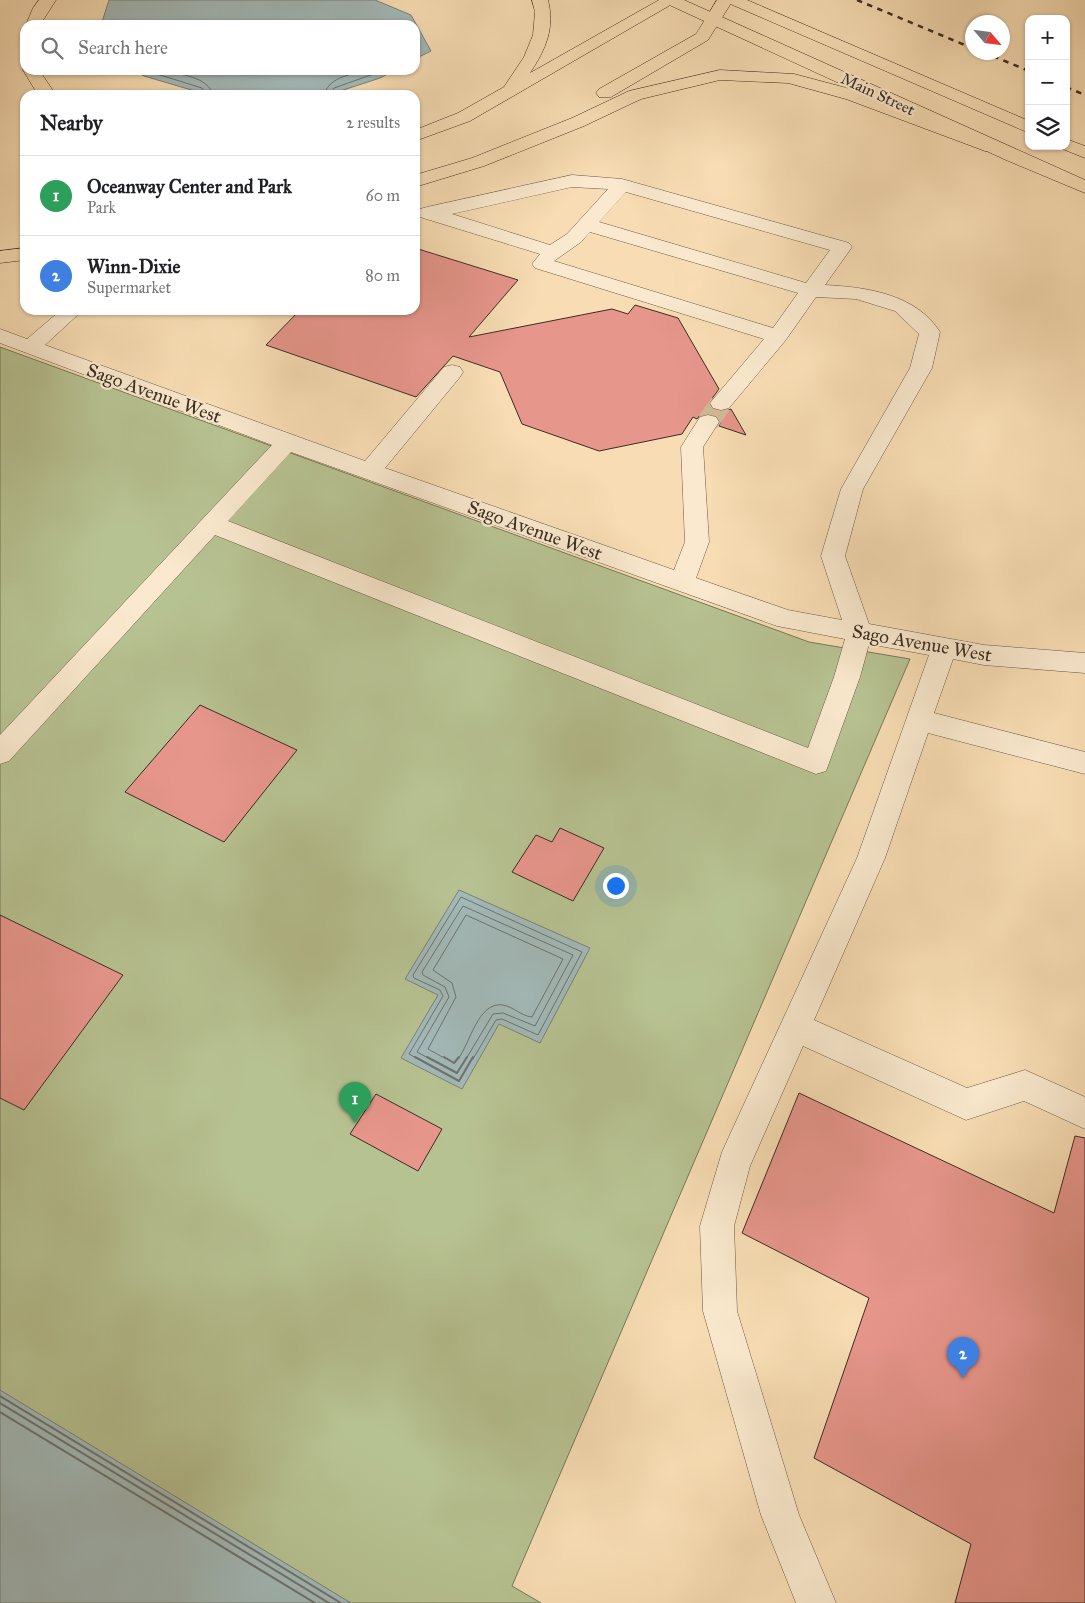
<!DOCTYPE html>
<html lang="en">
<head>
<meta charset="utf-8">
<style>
	:root { --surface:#fff; --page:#f2f2f2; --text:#202124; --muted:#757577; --line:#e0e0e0; --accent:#0f766e }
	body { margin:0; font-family:"IM FELL Great Primer",serif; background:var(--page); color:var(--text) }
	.controls { position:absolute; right:15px; top:15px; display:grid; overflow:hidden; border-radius:10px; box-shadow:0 1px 4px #0004 }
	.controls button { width:45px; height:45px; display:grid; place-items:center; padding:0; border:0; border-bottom:1px solid var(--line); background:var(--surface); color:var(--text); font:25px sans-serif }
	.compass { position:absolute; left:965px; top:15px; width:45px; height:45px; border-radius:50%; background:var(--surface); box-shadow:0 1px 4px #0004; rotate:118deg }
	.you { position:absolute; left:615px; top:885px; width:18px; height:18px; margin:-12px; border:4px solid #fff; border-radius:50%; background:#1a73e8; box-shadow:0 0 0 8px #1a73e833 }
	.badge { display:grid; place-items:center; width:32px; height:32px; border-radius:50%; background:var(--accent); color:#fff; font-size:16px; font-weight:700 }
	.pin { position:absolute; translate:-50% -41px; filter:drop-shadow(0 1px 2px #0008) }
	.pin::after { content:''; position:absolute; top:26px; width:18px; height:15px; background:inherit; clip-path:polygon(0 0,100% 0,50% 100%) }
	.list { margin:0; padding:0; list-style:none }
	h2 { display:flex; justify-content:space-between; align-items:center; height:65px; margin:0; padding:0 20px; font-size:21px }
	h2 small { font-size:16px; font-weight:400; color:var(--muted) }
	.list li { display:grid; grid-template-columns:32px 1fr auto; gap:15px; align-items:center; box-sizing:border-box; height:80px; padding:0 20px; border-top:1px solid var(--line) }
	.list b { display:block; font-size:19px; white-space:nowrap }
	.list p { margin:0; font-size:16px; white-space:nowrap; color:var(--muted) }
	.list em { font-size:16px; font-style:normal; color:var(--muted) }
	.icon { flex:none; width:28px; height:28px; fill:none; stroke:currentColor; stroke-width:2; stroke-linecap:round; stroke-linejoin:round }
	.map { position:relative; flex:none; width:1085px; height:1603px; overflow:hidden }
	.search { position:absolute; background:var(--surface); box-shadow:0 1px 4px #0004; left:20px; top:20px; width:400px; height:55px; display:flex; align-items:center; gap:12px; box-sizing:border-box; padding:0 18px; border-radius:15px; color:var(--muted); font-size:19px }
	.panel { position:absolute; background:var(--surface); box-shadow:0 1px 4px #0004; left:20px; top:90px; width:400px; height:225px; border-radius:15px }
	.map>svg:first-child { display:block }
	.green { fill:#b7c292; stroke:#79785a }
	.water { fill:#a2b9b8; stroke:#79817c }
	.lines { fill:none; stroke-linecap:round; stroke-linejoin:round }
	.shore-far1 { stroke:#6e736e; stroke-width:1 }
	.shore { stroke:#6e736e; stroke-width:2 }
	.building { fill:#e7968c; stroke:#3b2d23 }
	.minor-tunnel { stroke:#d2ba97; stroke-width:22; stroke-dasharray:22 11; stroke-linecap:butt }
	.minor-casing { stroke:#6a5947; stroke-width:1 }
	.major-casing { stroke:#3b2d23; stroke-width:1 }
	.highway-casing { stroke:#3b2d23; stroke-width:1 }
	.minor { fill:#fae9ce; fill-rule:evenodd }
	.major { fill:#f8ddb4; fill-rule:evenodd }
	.highway { fill:#f8ddb4; fill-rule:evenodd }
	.rail { stroke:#3b2d23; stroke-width:2.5; stroke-dasharray:5.5 5.5; stroke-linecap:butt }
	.labels { text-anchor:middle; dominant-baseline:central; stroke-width:4.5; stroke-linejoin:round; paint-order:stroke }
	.far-street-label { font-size:16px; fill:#3b2d23; stroke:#fae9ce }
	.street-label { font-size:19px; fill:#3b2d23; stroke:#fae9ce }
</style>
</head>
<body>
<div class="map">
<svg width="1085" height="1603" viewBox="0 0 1085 1603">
	<rect width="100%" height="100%" fill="#f8ddb4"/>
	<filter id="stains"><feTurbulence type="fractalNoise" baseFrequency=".004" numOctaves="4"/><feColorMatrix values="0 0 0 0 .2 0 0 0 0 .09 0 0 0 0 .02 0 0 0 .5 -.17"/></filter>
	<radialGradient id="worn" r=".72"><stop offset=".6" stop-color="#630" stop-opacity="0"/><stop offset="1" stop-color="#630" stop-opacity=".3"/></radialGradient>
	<path class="green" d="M0 347 809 642 910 659 512 1586 541 1603H0Z"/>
	<g class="water">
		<path d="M109 0H375L411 15 431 51 415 59V25H101Z"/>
		<path d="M134 70H395L380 78 328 95 205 94 144 76Z"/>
		<path d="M459 890 590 948 540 1043 499 1024 462 1089 401 1058 438 995 405 979Z"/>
		<path d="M0 1390 351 1603H0Z"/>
	</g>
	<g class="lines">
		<g class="shore-far1">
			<path d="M144 70 202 88 206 95"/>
			<path d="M163 70C180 75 208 76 213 95"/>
			<path d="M324 95C329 76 353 74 370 70"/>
			<path d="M330 95 334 88 385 70"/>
			<path d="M418 1059 409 1054 443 996 440 990 414 978 413 975 461 897 582 952 538 1035 502 1019 496 1020 473 1059"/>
			<path d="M430 1059 417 1052 449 997 445 987 423 975 422 972 463 906 573 955 535 1026 503 1013 493 1014 466 1059"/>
			<path d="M446 1059 428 1049 456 997 452 983 433 970 466 915 563 959 532 1017C521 1016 514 1007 503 1005 478 1001 470 1044 458 1059"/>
		</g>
		<g class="shore">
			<path d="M415 1057 459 1081 473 1057"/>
			<path d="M427 1057 457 1073 467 1057"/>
			<path d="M444 1057 454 1063 459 1057"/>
			<path d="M0 1396 341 1603"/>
			<path d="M0 1403 329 1603"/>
			<path d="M0 1412 315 1603"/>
		</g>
	</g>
	<g class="building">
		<path d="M415 248 518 280 469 337 612 309 628 314 635 305 678 318 719 389 708 404 713 410 721 412 731 409 746 435 719 426 721 421 718 416 708 413 700 415 697 419 693 417 682 434 599 451 522 424 500 372 453 356 416 397 266 345 300 310H415Z"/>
		<path d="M200 705 297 750 224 842 125 792Z"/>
		<path d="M560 828 604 848 573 901 512 872 536 835 552 842Z"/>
		<path d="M0 915 123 975 24 1110 0 1098Z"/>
		<path d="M799 1093 1054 1213 1075 1136 1085 1138V1603H955L971 1544 814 1458 869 1298 742 1233Z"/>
		<path d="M376 1094 442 1129 418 1171 350 1134Z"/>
	</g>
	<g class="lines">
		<path class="minor-tunnel" d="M708 422 721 403"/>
		<defs>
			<path id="minor" d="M572 175 622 179 849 243 852 247 825 285C866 287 916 294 940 332L932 368 863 489 845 556 869 624 984 645 1085 653V673L984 665 953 659 934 713 1085 752V774L928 733 885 858 814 1020 967 1088 1025 1070 1085 1097V1129L1024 1101 966 1120 803 1046 750 1166 734 1226 737 1311 799 1515 836 1603H796L761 1515 703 1311 700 1226 722 1152 857 858 929 655 869 644 860 677 829 763 826 771 816 774 215 535 9 761 0 764V735L272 445 0 343V329L27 339 61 310H83L45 345 365 461 444 367 452 365 460 367 463 372 460 377 385 468 674 570 685 542 681 447 700 417 708 415 716 417 719 422 703 447 709 542 696 578 788 610 842 620 821 556 841 489 910 368 919 334 895 311 856 299 816 297 785 341 729 408 721 410 713 408 710 403 764 339 535 268 532 264 540 254 420 217 418 213 420 209 427 207ZM572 187 608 189 567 234 550 245 452 214ZM626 192 830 250 806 283 599 222ZM590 232 798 293 773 328 554 261 581 242ZM291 452 777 626 845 639 834 677 808 748 228 521Z"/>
			<g id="major">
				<path d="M663 0H684L1085 180V193L1006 160 665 3Z"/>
				<path d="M726 0H747L1029 121V133L728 3Z"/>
				<path d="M1066 139 1085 146V158L1060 148 1059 146H1066Z"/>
			</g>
			<g id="highway">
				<path d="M39 0H56L40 25 25 27 33 8Z"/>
				<path d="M532 0H548C555 28 546 49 530 73L659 0H679L470 121 415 141V130L458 113 504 87 524 57 533 35 535 12Z"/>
				<path d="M717 0H733L708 40 611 97H599L596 93 599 89 696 34Z"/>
				<path d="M25 66V70H39L56 95H38L23 70Z"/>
				<path d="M720 70 794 74 858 91 997 143 1000 147 997 151H985L846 99 788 83 720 80 641 99 584 126 484 166 415 187V175L472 158 572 118 629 91Z"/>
				<path d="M25 248V260L0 263V251Z"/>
			</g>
		</defs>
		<use href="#minor" class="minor-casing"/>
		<use href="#major" class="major-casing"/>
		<use href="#highway" class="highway-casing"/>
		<use href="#minor" class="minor"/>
		<use href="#major" class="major"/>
		<use href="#highway" class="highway"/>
		<g class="rail">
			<path d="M857 0 972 48"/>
			<path d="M983 52 1029 71"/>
			<path d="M1066 87 1085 95"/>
		</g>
	</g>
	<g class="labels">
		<g class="far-street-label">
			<text transform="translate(878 94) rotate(25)">Main Street</text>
		</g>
		<g class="street-label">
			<text transform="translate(154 393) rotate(20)">Sago Avenue West</text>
			<text transform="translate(535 530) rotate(20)">Sago Avenue West</text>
			<text transform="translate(922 643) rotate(10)">Sago Avenue West</text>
		</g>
	</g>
	<rect width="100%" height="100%" filter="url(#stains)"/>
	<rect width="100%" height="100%" fill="url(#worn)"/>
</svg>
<div class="controls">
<button>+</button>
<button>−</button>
<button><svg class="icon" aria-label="layers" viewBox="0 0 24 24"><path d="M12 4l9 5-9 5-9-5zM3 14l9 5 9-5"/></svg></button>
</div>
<svg class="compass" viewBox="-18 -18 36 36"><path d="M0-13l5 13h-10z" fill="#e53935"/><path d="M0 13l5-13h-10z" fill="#757577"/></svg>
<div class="you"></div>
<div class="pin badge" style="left:355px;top:1123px;background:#2e9e5b">1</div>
<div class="pin badge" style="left:963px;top:1378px;background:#3f7fe0">2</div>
<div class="search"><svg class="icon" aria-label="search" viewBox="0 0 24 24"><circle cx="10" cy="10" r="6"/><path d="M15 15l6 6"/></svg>Search here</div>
<section class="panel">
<h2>Nearby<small>2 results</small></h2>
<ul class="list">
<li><span class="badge" style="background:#2e9e5b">1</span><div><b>Oceanway Center and Park</b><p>Park</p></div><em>60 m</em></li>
<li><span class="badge" style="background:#3f7fe0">2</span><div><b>Winn-Dixie</b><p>Supermarket</p></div><em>80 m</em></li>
</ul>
</section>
</div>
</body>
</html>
